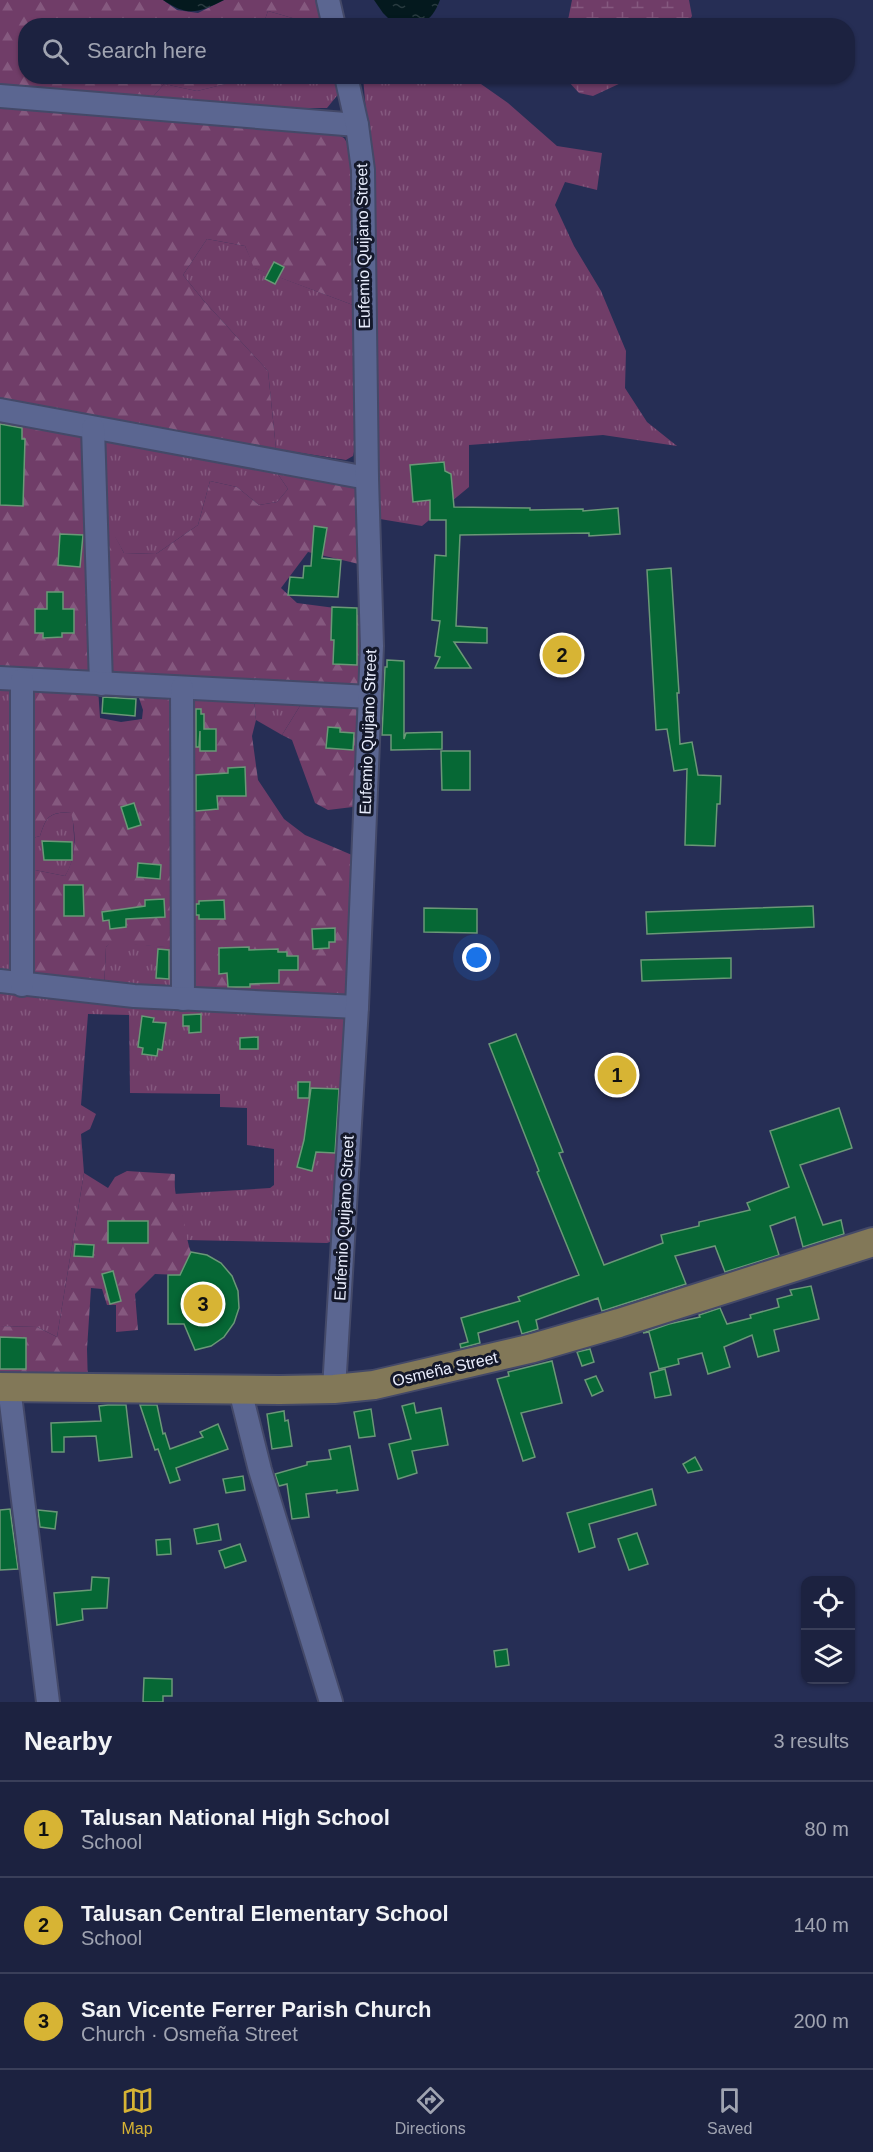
<!DOCTYPE html>
<html lang="en">
<head>
<meta charset="utf-8">
<style>
	:root { --surface:#1c2240; --page:#252a47; --text:#f1f3f6; --muted:#a0a4b1; --line:#3a3f59; --accent:#d7b434 }
	body { margin:0; font-family:Helvetica,sans-serif; background:var(--page); color:var(--text) }
	.controls { position:absolute; right:18px; bottom:18px; display:grid; overflow:hidden; border-radius:12px; box-shadow:0 2px 4px #0004 }
	.controls button { width:54px; height:54px; display:grid; place-items:center; padding:0; border:0; border-bottom:2px solid var(--line); background:var(--surface); color:var(--text); font:30px sans-serif }
	.you { position:absolute; left:477px; top:958px; width:21px; height:21px; margin:-15px; border:4px solid #fff; border-radius:50%; background:#1a73e8; box-shadow:0 0 0 9px #1a73e833 }
	.badge { display:grid; place-items:center; width:39px; height:39px; border-radius:50%; background:var(--accent); color:#111; font-size:20px; font-weight:700 }
	.pin { position:absolute; translate:-50% -50%; border:3px solid #fff; box-shadow:0 2px 6px #0006 }
	.list { margin:0; padding:0; list-style:none }
	h2 { display:flex; justify-content:space-between; align-items:center; height:78px; margin:0; padding:0 24px; font-size:26px }
	h2 small { font-size:20px; font-weight:400; color:var(--muted) }
	.list li { display:grid; grid-template-columns:39px 1fr auto; gap:18px; align-items:center; box-sizing:border-box; height:96px; padding:0 24px; border-top:2px solid var(--line) }
	.list b { display:block; font-size:22px; white-space:nowrap }
	.list p { margin:0; font-size:20px; white-space:nowrap; color:var(--muted) }
	.list em { font-size:20px; font-style:normal; color:var(--muted) }
	.icon { flex:none; width:33px; height:33px; fill:none; stroke:currentColor; stroke-width:2; stroke-linecap:round; stroke-linejoin:round }
	.map { position:relative; flex:none; width:873px; height:1702px; overflow:hidden }
	.search { position:absolute; background:var(--surface); box-shadow:0 2px 4px #0004; left:18px; right:18px; top:18px; height:66px; display:flex; align-items:center; gap:15px; box-sizing:border-box; padding:0 21px; border-radius:24px; color:var(--muted); font-size:22px }
	.sheet { height:366px; background:var(--surface) }
	nav { display:flex; justify-content:space-around; align-items:center; box-sizing:border-box; height:84px; border-top:2px solid var(--line); background:var(--surface); font-size:16px; color:var(--muted) }
	nav a { display:grid; justify-items:center; gap:3px }
	nav .on { color:var(--accent) }
	.map>svg:first-child { display:block }
	.grass { fill:url(#grass-tufts) }
	.forest { fill:url(#forest-firs) }
	.wetland { fill:url(#wetland-marsh) }
	.water { fill:url(#water-ripples) }
	.building { fill:#066835; stroke:#6a9877; stroke-width:1.5 }
	.lines { fill:none; stroke-linecap:round; stroke-linejoin:round }
	.minor-casing { stroke:#444968; stroke-width:26 }
	.major-casing { stroke:#444968; stroke-width:32 }
	.minor { stroke:#5b6691; stroke-width:22 }
	.major { stroke:#827858; stroke-width:28 }
	.labels { text-anchor:middle; dominant-baseline:central; stroke-width:6; stroke-linejoin:round; paint-order:stroke }
	.street-label { font-size:16px; fill:#eaeefe; stroke:#14182a }
</style>
</head>
<body>
<div class="map">
<svg width="873" height="1702" viewBox="0 0 873 1702">
	<defs>
		<pattern id="grass-tufts" width="24" height="20" patternUnits="userSpaceOnUse" patternTransform="scale(1.5)"><rect width="24" height="20" fill="#703d68"/><path d="M3 7l-1-3M5 7V3M7 7l1-3M15 17l-1-3M17 17v-4M19 17l1-3" fill="none" stroke="#85597f"/></pattern>
		<pattern id="forest-firs" width="22" height="20" patternUnits="userSpaceOnUse" patternTransform="scale(1.5)"><rect width="22" height="20" fill="#703d68"/><path d="M5 1l3.5 6h-7zM16 11l3.5 6h-7z" fill="#85597f"/></pattern>
		<pattern id="wetland-marsh" width="20" height="14" patternUnits="userSpaceOnUse" patternTransform="scale(1.5)"><rect width="20" height="14" fill="#703d68"/><path d="M1 5h8M5 5V1M11 12h8M15 12V8" fill="none" stroke="#85597f"/></pattern>
		<pattern id="water-ripples" width="26" height="14" patternUnits="userSpaceOnUse" patternTransform="scale(1.5)"><rect width="26" height="14" fill="#04191e"/><path d="M2 4q2-2 4 0t4 0M15 11q2-2 4 0t4 0" fill="none" stroke="#293b40"/></pattern>
	</defs>
	<rect width="100%" height="100%" fill="#262e55"/>
	<g class="grass">
		<path d="M268 11 317 25H266L264 22Z"/>
		<path d="M254 77H337L340 92 327 108H213L150 100 164 84 197 91Z"/>
		<path d="M363 77H471L508 103 557 146 602 153 597 190 565 182 555 205 574 246 601 291 626 351 625 388 647 422 677 446 603 435 469 445V487L422 526 374 518 370 158Z"/>
		<path d="M207 239 245 246 255 268 353 305 355 447 353 456 346 460 276 449 268 371 204 301 183 275Z"/>
		<path d="M112 439 273 467 288 489 277 502 259 505 237 487 210 481 198 525 156 554 124 553 115 537 100 534 104 446 106 441Z"/>
		<path d="M0 684H17V977L0 975Z"/>
		<path d="M254 699 303 701 282 735 256 720Z"/>
		<path d="M72 812C74 835 78 856 65 876L30 869 29 839 40 836C47 815 49 813 72 812Z"/>
		<path d="M111 942 179 948 175 994 104 989 106 947Z"/>
		<path d="M0 990 347 1014 336 1240 327 1243 186 1240 182 1215 174 1194 270 1188 274 1185V1149L247 1145V1108L220 1107V1094L130 1093 129 1015 88 1014 81 1105 96 1114 90 1129 81 1134 84 1173 57 1337 37 1327 0 1326Z"/>
	</g>
	<g class="forest">
		<path d="M0 0H163L177 10 198 13 224 0H318L323 25H317L268 11 264 22 266 25 26 26V76L254 77 197 91 164 84 150 100 0 85Z"/>
		<path d="M0 103 329 130 344 138 355 155 353 305 254 268 245 246 207 239 183 275 204 301 268 371 276 449 0 404Z"/>
		<path d="M0 417 88 433 95 676 0 669Z"/>
		<path d="M273 467 357 480 363 565 308 552 281 588 297 603 335 608 365 617 364 687 109 676 100 534 115 536 124 553 156 554 198 525 210 481 237 487 259 505 277 502 288 489Z"/>
		<path d="M27 686 98 688 100 718 121 722 142 719 143 710 136 689 173 693 179 948 111 943 106 947 104 989 33 983 30 869 65 876C77 856 76 834 71 812 49 813 47 815 40 836L29 839Z"/>
		<path d="M187 697 254 699 256 720 252 736 258 780 284 819 305 835 359 858 354 1000 192 990Z"/>
		<path d="M303 701 364 706 361 806 328 810 315 803 292 740 282 735Z"/>
		<path d="M127 1171 175 1174C174 1194 176 1195 182 1213 186 1226 186 1239 191 1252L180 1275 155 1274 135 1294 138 1330 116 1332V1305H107L102 1289 91 1288 87 1349 88 1386 0 1384V1326L37 1327 57 1337 84 1173 108 1188 115 1177Z"/>
	</g>
	<g class="wetland">
		<path d="M572 0H689L692 16 687 25H567Z"/>
		<path d="M567 77V76L626 77 623 82 593 96 579 93 568 81Z"/>
	</g>
	<g class="water">
		<path d="M163 0H224C198 13 188 17 163 0Z"/>
		<path d="M374 0H440C431 24 419 26 396 26L383 13Z"/>
	</g>
	<g class="building">
		<path d="M274 262 284 267 275 284 265 279Z"/>
		<path d="M0 424 22 428V439H25L23 506 0 505Z"/>
		<path d="M444 462 445 471 451 474 454 507 530 508V510L583 509V511L618 508 620 534 589 536V533L460 535 456 626 487 628V643L454 642 471 668H435L440 657 435 656 440 621 432 620 435 555 446 556V520H430V500L413 502 410 465Z"/>
		<path d="M314 526 327 528 322 558 341 560 338 597 288 595 290 577 303 578 304 566H311Z"/>
		<path d="M60 534 83 535 80 567 58 565Z"/>
		<path d="M671 568 679 693H677L680 744 692 742 698 775 721 776 720 804H717L715 846 685 845 687 769 674 771 667 729 656 730 647 570Z"/>
		<path d="M47 592H63V609H74V633H62V637L43 638V633H35V609H47Z"/>
		<path d="M332 607 357 608V665L333 664 334 640H331Z"/>
		<path d="M387 660 404 661V739L406 733 442 732V749L391 750V735H382L385 667H387Z"/>
		<path d="M103 697 136 699 135 716 102 713Z"/>
		<path d="M196 709H201V714H204V729H216V751H200V731L199 747H196Z"/>
		<path d="M328 727 340 728V732L354 733 353 750 326 748Z"/>
		<path d="M441 751H470V790H442Z"/>
		<path d="M245 767 246 796H217L218 809 196 811V775L228 773V768Z"/>
		<path d="M134 803 141 825 128 829 121 807Z"/>
		<path d="M42 841 72 842V860H44Z"/>
		<path d="M138 863 161 865 160 879 137 877Z"/>
		<path d="M64 885H83L84 916H64Z"/>
		<path d="M164 899 165 917 126 919V927L110 929 109 920 103 921 102 912 145 906V900Z"/>
		<path d="M224 900 225 919H199V915H196V904H199V901Z"/>
		<path d="M813 906 814 927 647 934 646 912Z"/>
		<path d="M424 908 477 909V933L424 932Z"/>
		<path d="M335 928V942H329V948L313 949 312 929Z"/>
		<path d="M249 947V950L278 949V952H287V956H298V970H279V983L250 984V987H228L227 973 219 974V948Z"/>
		<path d="M158 949 169 950V979L156 978Z"/>
		<path d="M731 958V978L642 981 641 960Z"/>
		<path d="M201 1014V1032L189 1033V1026H183V1015Z"/>
		<path d="M142 1016 154 1018 153 1022 166 1023 162 1050 158 1049 157 1056 142 1054 143 1048 138 1047Z"/>
		<path d="M516 1034 563 1152 559 1153 604 1265 663 1243 661 1235 699 1226V1222L750 1210 747 1203 789 1187 770 1131 839 1108 852 1148 800 1165 823 1225 841 1220 844 1234 803 1247 795 1217 770 1226 779 1255 725 1272 715 1246 675 1256 686 1284 602 1311 598 1298 536 1320 538 1329 522 1334 518 1321 478 1333 480 1343 461 1348 460 1344 468 1342 461 1318 520 1301 518 1297 579 1275 537 1172 539 1171 489 1044Z"/>
		<path d="M258 1037V1049H240V1038Z"/>
		<path d="M298 1082H310L309 1098H298Z"/>
		<path d="M311 1088 339 1089 335 1153 316 1152 312 1171 297 1167 304 1140Z"/>
		<rect x="108" y="1221" width="40" height="22"/>
		<path d="M75 1244 94 1245 93 1257 74 1256Z"/>
		<path d="M191 1252 207 1255 221 1263 232 1276 238 1291 239 1308 234 1323 224 1337 211 1346 195 1350 184 1324H168V1275H180Z"/>
		<path d="M113 1271 121 1301 110 1304 102 1274Z"/>
		<path d="M811 1286 819 1319 774 1330 779 1351 758 1357 752 1335 724 1347 730 1367 708 1374 702 1353 678 1359 679 1364 659 1369 649 1332 643 1333 669 1324 700 1317 699 1315 720 1308 727 1324 751 1318 750 1315 779 1307 777 1299 792 1295 790 1290Z"/>
		<path d="M0 1337 26 1338V1369H0Z"/>
		<path d="M590 1349 594 1362 582 1366 577 1352Z"/>
		<path d="M552 1361 562 1403 521 1413 535 1457 523 1461 497 1379 509 1376 508 1372Z"/>
		<path d="M665 1369 671 1395 655 1398 650 1373Z"/>
		<path d="M596 1376 603 1391 592 1396 585 1380Z"/>
		<path d="M414 1403 416 1413 441 1408 448 1445 412 1451 417 1473 398 1479 389 1444 411 1439 402 1406Z"/>
		<path d="M108 1405H126L132 1457 99 1461 96 1436 64 1437V1452H52L51 1423 101 1421 99 1406Z"/>
		<path d="M140 1405H157L163 1434 165 1433 170 1449 203 1437 200 1432 218 1424 228 1449 176 1468 180 1480 170 1483 158 1449 155 1450Z"/>
		<path d="M371 1409 375 1436 359 1438 354 1412Z"/>
		<path d="M284 1411 285 1421 288 1420 292 1446 272 1449 267 1414Z"/>
		<path d="M350 1446 358 1490 337 1493V1490L306 1494 309 1517 292 1519 287 1484 279 1486 275 1474 307 1465V1462L331 1459 329 1450Z"/>
		<path d="M695 1457 702 1470 688 1473 683 1464Z"/>
		<path d="M243 1476 245 1490 226 1493 223 1479Z"/>
		<path d="M652 1489 656 1505 589 1524 595 1547 579 1552 567 1513Z"/>
		<path d="M10 1509 18 1569 0 1570V1510Z"/>
		<path d="M38 1510 57 1512 55 1529 40 1527Z"/>
		<path d="M218 1524 221 1540 197 1544 194 1529Z"/>
		<path d="M637 1533 648 1564 629 1570 618 1539Z"/>
		<path d="M170 1539 171 1554 157 1555 156 1540Z"/>
		<path d="M240 1544 246 1561 225 1568 219 1551Z"/>
		<path d="M92 1577 109 1578 107 1608 82 1609 83 1620 57 1625 54 1593 91 1590Z"/>
		<path d="M507 1649 509 1665 496 1667 494 1651Z"/>
		<path d="M144 1678 172 1679V1696H163V1702H143Z"/>
	</g>
	<g class="lines">
		<defs>
			<g id="minor">
				<path d="M328 0 334 26"/>
				<path d="M0 96 357 125"/>
				<path d="M0 410 367 478"/>
				<path d="M93 428 101 684"/>
				<path d="M0 678 370 697"/>
				<path d="M182 688 183 999"/>
				<path d="M0 981 134 996 357 1007"/>
				<path d="M22 985V680"/>
				<path d="M9 1387 48 1702"/>
				<path d="M334 1389 357 1007 372 646 367 478 363 170 357 125 346 76"/>
				<path d="M240 1390 260 1470 331 1702"/>
			</g>
			<path id="major" d="M0 1387 280 1390 334 1389 374 1385 533 1348 619 1323 873 1242"/>
		</defs>
		<use href="#minor" class="minor-casing"/>
		<use href="#major" class="major-casing"/>
		<use href="#minor" class="minor"/>
		<use href="#major" class="major"/>
	</g>
	<g class="labels">
		<g class="street-label">
			<text transform="translate(363 246) rotate(-91)">Eufemio Quijano Street</text>
			<text transform="translate(368 732) rotate(-88)">Eufemio Quijano Street</text>
			<text transform="translate(344 1218) rotate(-87)">Eufemio Quijano Street</text>
			<text transform="translate(445 1369) rotate(-13)">Osmeña Street</text>
		</g>
	</g>
</svg>
<div class="controls">
<button><svg class="icon" aria-label="locate" viewBox="0 0 24 24"><circle cx="12" cy="12" r="6"/><path d="M12 2v4M12 18v4M2 12h4M18 12h4"/></svg></button>
<button><svg class="icon" aria-label="layers" viewBox="0 0 24 24"><path d="M12 4l9 5-9 5-9-5zM3 14l9 5 9-5"/></svg></button>
</div>
<div class="you"></div>
<div class="pin badge" style="left:617px;top:1075px">1</div>
<div class="pin badge" style="left:562px;top:655px">2</div>
<div class="pin badge" style="left:203px;top:1304px">3</div>
<div class="search"><svg class="icon" aria-label="search" viewBox="0 0 24 24"><circle cx="10" cy="10" r="6"/><path d="M15 15l6 6"/></svg>Search here</div>
</div>
<section class="sheet">
<h2>Nearby<small>3 results</small></h2>
<ul class="list">
<li><span class="badge">1</span><div><b>Talusan National High School</b><p>School</p></div><em>80 m</em></li>
<li><span class="badge">2</span><div><b>Talusan Central Elementary School</b><p>School</p></div><em>140 m</em></li>
<li><span class="badge">3</span><div><b>San Vicente Ferrer Parish Church</b><p>Church · Osmeña Street</p></div><em>200 m</em></li>
</ul>
</section>
<nav>
<a class="on"><svg class="icon" aria-label="map" viewBox="0 0 24 24"><path d="M3 6l6-2 6 2 6-2v14l-6 2-6-2-6 2zM9 4v14M15 6v14"/></svg>Map</a>
<a><svg class="icon" aria-label="directions" viewBox="0 0 24 24"><path d="M12 3l9 9-9 9-9-9zM9 14v-3h6M13 9l2 2-2 2"/></svg>Directions</a>
<a><svg class="icon" aria-label="saved" viewBox="0 0 24 24"><path d="M7 4h10v16l-5-4-5 4z"/></svg>Saved</a>
</nav>
</body>
</html>
